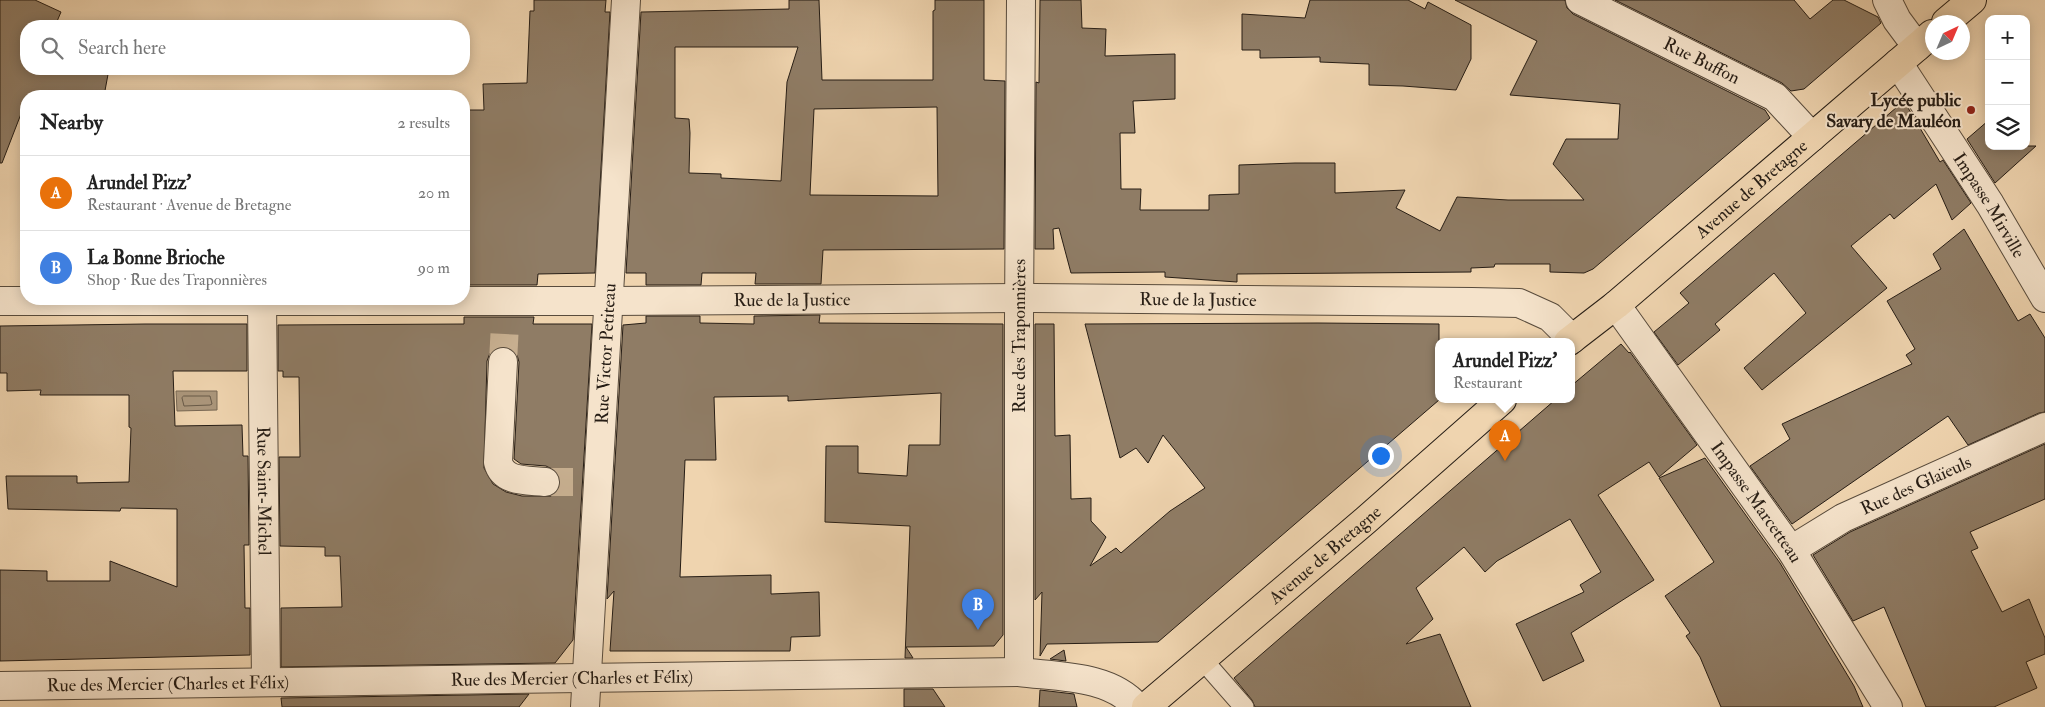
<!DOCTYPE html>
<html lang="en">
<head>
<meta charset="utf-8">
<style>
	:root { --surface:#fff; --page:#f6f6f6; --text:#222; --muted:#767676; --line:#e0e0e0; --accent:#0f766e }
	body { margin:0; font-family:"IM FELL Double Pica",serif; background:var(--page); color:var(--text) }
	.controls { position:absolute; right:15px; top:15px; display:grid; overflow:hidden; border-radius:10px; box-shadow:0 2px 12px #0003 }
	.controls button { width:45px; height:45px; display:grid; place-items:center; padding:0; border:0; border-bottom:1px solid var(--line); background:var(--surface); color:var(--text); font:25px sans-serif }
	.compass { position:absolute; left:1925px; top:15px; width:45px; height:45px; border-radius:50%; background:var(--surface); box-shadow:0 2px 12px #0003; rotate:44deg }
	.you { position:absolute; left:1380px; top:455px; width:18px; height:18px; margin:-12px; border:4px solid #fff; border-radius:50%; background:#1a73e8; box-shadow:0 0 0 8px #1a73e833 }
	.badge { display:grid; place-items:center; width:32px; height:32px; border-radius:50%; background:var(--accent); color:#fff; font-size:16px; font-weight:700 }
	.pin { position:absolute; translate:-50% -41px; filter:drop-shadow(0 1px 2px #0008) }
	.pin::after { content:''; position:absolute; top:26px; width:18px; height:15px; background:inherit; clip-path:polygon(0 0,100% 0,50% 100%) }
	.popup { position:absolute; left:1435px; top:338px; width:140px; height:65px; box-sizing:border-box; display:grid; place-content:center; border-radius:10px; background:var(--surface); filter:drop-shadow(0 1px 4px #0005); font-size:16px; white-space:nowrap; color:var(--muted) }
	.popup b { font-size:19px; color:var(--text) }
	.popup::after { content:''; position:absolute; left:50%; top:100%; margin-left:-10px; border:10px solid transparent; border-top-color:var(--surface) }
	.list { margin:0; padding:0; list-style:none }
	h2 { display:flex; justify-content:space-between; align-items:center; height:65px; margin:0; padding:0 20px; font-size:21px }
	h2 small { font-size:16px; font-weight:400; color:var(--muted) }
	.list li { display:grid; grid-template-columns:32px 1fr auto; gap:15px; align-items:center; box-sizing:border-box; height:75px; padding:0 20px; border-top:1px solid var(--line) }
	.list b { display:block; font-size:19px; white-space:nowrap }
	.list p { margin:0; font-size:16px; white-space:nowrap; color:var(--muted) }
	.list em { font-size:16px; font-style:normal; color:var(--muted) }
	.icon { flex:none; width:28px; height:28px; fill:none; stroke:currentColor; stroke-width:2; stroke-linecap:round; stroke-linejoin:round }
	.map { position:relative; flex:none; width:2045px; height:707px; overflow:hidden }
	.search { position:absolute; background:var(--surface); box-shadow:0 2px 12px #0003; left:20px; top:20px; width:450px; height:55px; display:flex; align-items:center; gap:12px; box-sizing:border-box; padding:0 18px; border-radius:20px; color:var(--muted); font-size:19px }
	.panel { position:absolute; background:var(--surface); box-shadow:0 2px 12px #0003; left:20px; top:90px; width:450px; height:215px; border-radius:20px }
	.map>svg:first-child { display:block }
	.water { fill:#ab967b; stroke:#766652 }
	.lines { fill:none; stroke-linecap:round; stroke-linejoin:round }
	.shore { stroke:#685a48; stroke-width:1 }
	.building { fill:#8f7c65; stroke:#261d15; fill-rule:evenodd }
	.street-tunnel { stroke:#c7af90; stroke-width:28; stroke-dasharray:28 14; stroke-linecap:butt }
	.lane-casing { stroke:#584b3c; stroke-width:21 }
	.street-casing { stroke:#584b3c; stroke-width:30 }
	.primary-casing { stroke:#261d15; stroke-width:30 }
	.lane { stroke:#f5e3cb; stroke-width:19 }
	.street { stroke:#f5e3cb; stroke-width:28 }
	.primary { stroke:#efd4af; stroke-width:28 }
	.poi-dot { fill:#8f2418; stroke:#f5e3cb; stroke-width:2 }
	.labels { text-anchor:middle; dominant-baseline:central; stroke-width:4; stroke-linejoin:round; paint-order:stroke }
	.street-label { font-size:18px; fill:#261d15; stroke:#f5e3cb }
	.poi-label { font-size:18px; font-weight:bold; fill:#261d15; stroke:#f5e3cb; text-anchor:end }
</style>
</head>
<body>
<div class="map">
<svg width="2045" height="707" viewBox="0 0 2045 707">
	<rect width="100%" height="100%" fill="#efd4af"/>
	<filter id="stains"><feTurbulence type="fractalNoise" baseFrequency=".004" numOctaves="4"/><feColorMatrix values="0 0 0 0 .2 0 0 0 0 .09 0 0 0 0 .02 0 0 0 .5 -.17"/></filter>
	<radialGradient id="worn" r=".72"><stop offset=".6" stop-color="#630" stop-opacity="0"/><stop offset="1" stop-color="#630" stop-opacity=".3"/></radialGradient>
	<path class="water" d="M176 391H217V410L177 411Z"/>
	<g class="lines">
		<path class="shore" d="M184 396H210L212 404 210 405 184 406 182 398Z"/>
	</g>
	<g class="building">
		<path d="M0 0H35L61 12 55 26H26V69H109L104 96H26V101L2 163H0Z"/>
		<path d="M534 0H606L605 12H610L595 273 538 274 537 285H464L465 110H484L483 84 527 83 530 11H534Z"/>
		<path d="M789 0H819L822 80H933V11L935 10V0H984V80L1005 81 1004 249 823 250 821 284H755L756 273H702L701 285H646V273H626L641 12 789 9ZM675 47H798L787 82 781 181 721 178V174L689 173 690 133 689 119 675 118ZM937 107 938 196 810 195 814 109Z"/>
		<path d="M1040 0H1081L1082 28 1106 29 1105 56 1175 54V99L1133 101 1135 133H1120L1121 189H1141L1140 210H1209V195L1239 194V165L1295 163H1335V193L1405 190 1396 208 1440 231 1457 197 1508 200H1584L1553 164 1566 139H1618L1620 104 1510 95 1537 41 1455 0H1565L1567 8 1573 14 1765 110 1770 118 1593 269 1584 273 1550 272V264H1495L1494 267 1471 268V272L1237 274V282L1165 277V272L1071 273 1059 228 1053 229 1054 249H1035L1036 82 1039 83Z"/>
		<path d="M1310 0H1408L1425 9 1428 2 1471 25V59L1456 90 1403 86 1369 85V64L1320 62V57L1260 58V50H1242V14L1305 18Z"/>
		<path d="M1615 0H1794L1810 19 1833 0H1844L1878 17 1881 23 1804 89 1791 91 1782 83Z"/>
		<path d="M1904 101 1940 162 1943 160 1971 203 1952 220 1936 184 1894 219 1890 214 1851 246 1887 288 1762 390 1744 368 1806 313 1774 273 1715 324 1720 330 1678 365 1654 332 1689 303 1680 293Z"/>
		<path d="M1989 120V146H2036L1995 183 1967 139Z"/>
		<path d="M1964 229 2018 321 2030 314 2045 338V412L2039 413 1968 445 1948 416 1792 524 1750 466 1790 439 1782 424 1912 364 1906 355 1915 349 1887 301 1941 269 1933 254Z"/>
		<path d="M820 315 819 323 1003 324V635L994 646 906 647 913 658H905L910 526 825 522 826 446H858V473L907 476 909 445H940L941 393 788 401V396L714 397 716 460H685L680 577 771 575V594L819 592 820 636 791 637 790 651H610L614 591 607 599 623 325 646 323V316H700V323L754 324V316Z"/>
		<path d="M464 317H534L533 324H592L573 640 555 663 281 667V608L342 607 340 556H325V547L280 546 279 457H300L299 377H283V371H278V325L464 324ZM503 346 512 349 517 355 519 362 514 459 521 464 546 466 554 470 559 476 560 484 557 491 551 496H522L506 492 493 484 484 468 487 361 490 353 496 348Z"/>
		<path d="M1318 323 1439 324V400L1158 642 1047 644 1040 656 1042 592 1035 600V324H1054L1055 436 1070 435 1071 499 1091 498V521L1106 537 1090 566 1116 548 1121 553 1170 511 1205 488 1163 435 1148 463 1136 448 1120 458 1085 324Z"/>
		<path d="M145 324H247V371H173L175 426 242 425 243 456H248L249 545H244L245 608H250V655L0 661V570L47 571V581H110V561L177 587V509L121 508 120 511 8 509 6 476H77V483L129 482 131 428 129 427V395H40L41 390 7 391V373H0V326Z"/>
		<path d="M1621 344 1629 353 1630 352 1697 445 1659 477 1649 462 1598 495 1654 580 1571 633 1584 661 1543 681 1516 624 1584 592 1580 585 1601 572 1570 519 1497 561 1485 572 1464 547 1416 588 1433 619 1406 644 1440 634 1471 707H1255L1252 700 1234 678 1555 400H1571V386Z"/>
		<path d="M2045 444V499L1970 532 1978 548 1971 551 2002 612 2029 599 2045 638V654L2026 662 2037 688 1994 707H1926L1884 607 1853 621 1813 555 1850 532Z"/>
		<path d="M1705 458 1780 563 1854 686 1863 707H1721L1700 657 1686 636 1690 633 1665 596 1714 562 1659 478Z"/>
		<path d="M1064 650 1066 661 1050 659Z"/>
		<path d="M904 689H933L945 707H904Z"/>
		<path d="M1040 690 1074 694 1077 707H1039Z"/>
		<path d="M529 694 519 707H282L281 698Z"/>
	</g>
	<g class="lines">
		<g class="street-tunnel">
			<path d="M503 362 505 324"/>
			<path d="M545 482H579"/>
		</g>
		<defs>
			<path id="lane" d="M1202 659 1244 707"/>
			<g id="street">
				<path id="s1" d="M1580 0 1775 97 1812 137"/>
				<path d="M1887 0 1897 20 1917 47"/>
				<path id="s2" d="M1898 63 1990 204 2045 298"/>
				<path id="s3" d="M0 301H610L1034 298 1472 302 1519 303 1550 317 1572 339"/>
				<path id="s4" d="M262 301 266 681"/>
				<path id="s5" d="M1616 305 1791 550 1888 707"/>
				<path d="M503 362 498 462C503 483 528 480 545 482"/>
				<path id="s6" d="M1791 550 1843 518 2045 427"/>
				<path id="s7" d="M1019 672V318L1021 0"/>
				<path id="s8" d="M0 686 1019 672C1058 677 1110 675 1137 707"/>
				<path id="s9" d="M585 707 626 0"/>
			</g>
			<g id="primary">
				<path d="M1946 22 1972 0"/>
				<path id="s10" d="M1568 342 1616 305 1932 34"/>
				<path id="s11" d="M1146 707 1366 520 1502 400"/>
			</g>
		</defs>
		<use href="#lane" class="lane-casing"/>
		<use href="#street" class="street-casing"/>
		<use href="#primary" class="primary-casing"/>
		<use href="#lane" class="lane"/>
		<use href="#street" class="street"/>
		<use href="#primary" class="primary"/>
	</g>
	<circle class="poi-dot" cx="1971" cy="110" r="5"/>
	<g class="labels">
		<g class="street-label">
			<text stroke="none"><textPath href="#s1" startOffset="136">Rue Buffon</textPath></text>
			<text stroke="none"><textPath href="#s10" startOffset="239">Avenue de Bretagne</textPath></text>
			<text stroke="none"><textPath href="#s2" startOffset="169">Impasse Mirville</textPath></text>
			<text stroke="none"><textPath href="#s3" startOffset="1198">Rue de la Justice</textPath></text>
			<text stroke="none"><textPath href="#s3" startOffset="792">Rue de la Justice</textPath></text>
			<text stroke="none"><textPath href="#s7" startOffset="336">Rue des Traponnières</textPath></text>
			<text stroke="none"><textPath href="#s9" startOffset="354">Rue Victor Petiteau</textPath></text>
			<text stroke="none"><textPath href="#s6" startOffset="141">Rue des Glaïeuls</textPath></text>
			<text stroke="none"><textPath href="#s4" startOffset="190">Rue Saint-Michel</textPath></text>
			<text stroke="none"><textPath href="#s5" startOffset="242">Impasse Marcetteau</textPath></text>
			<text stroke="none"><textPath href="#s11" startOffset="235">Avenue de Bretagne</textPath></text>
			<text stroke="none"><textPath href="#s8" startOffset="572">Rue des Mercier (Charles et Félix)</textPath></text>
			<text stroke="none"><textPath href="#s8" startOffset="168">Rue des Mercier (Charles et Félix)</textPath></text>
		</g>
		<g class="poi-label">
			<text x="1961" y="100">Lycée public<tspan x="1961" dy="21">Savary de Mauléon</tspan></text>
		</g>
	</g>
	<rect width="100%" height="100%" filter="url(#stains)"/>
	<rect width="100%" height="100%" fill="url(#worn)"/>
</svg>
<div class="controls">
<button>+</button>
<button>−</button>
<button><svg class="icon" aria-label="layers" viewBox="0 0 24 24"><path d="M12 4l9 5-9 5-9-5zM3 14l9 5 9-5"/></svg></button>
</div>
<svg class="compass" viewBox="-18 -18 36 36"><path d="M0-13l5 13h-10z" fill="#e53935"/><path d="M0 13l5-13h-10z" fill="#767676"/></svg>
<div class="you"></div>
<div class="pin badge" style="left:1505px;top:461px;background:#e8710a">A</div>
<div class="popup"><b>Arundel Pizz'</b>Restaurant</div>
<div class="pin badge" style="left:978px;top:630px;background:#3f7fe0">B</div>
<div class="search"><svg class="icon" aria-label="search" viewBox="0 0 24 24"><circle cx="10" cy="10" r="6"/><path d="M15 15l6 6"/></svg>Search here</div>
<section class="panel">
<h2>Nearby<small>2 results</small></h2>
<ul class="list">
<li><span class="badge" style="background:#e8710a">A</span><div><b>Arundel Pizz'</b><p>Restaurant · Avenue de Bretagne</p></div><em>20 m</em></li>
<li><span class="badge" style="background:#3f7fe0">B</span><div><b>La Bonne Brioche</b><p>Shop · Rue des Traponnières</p></div><em>90 m</em></li>
</ul>
</section>
</div>
</body>
</html>
